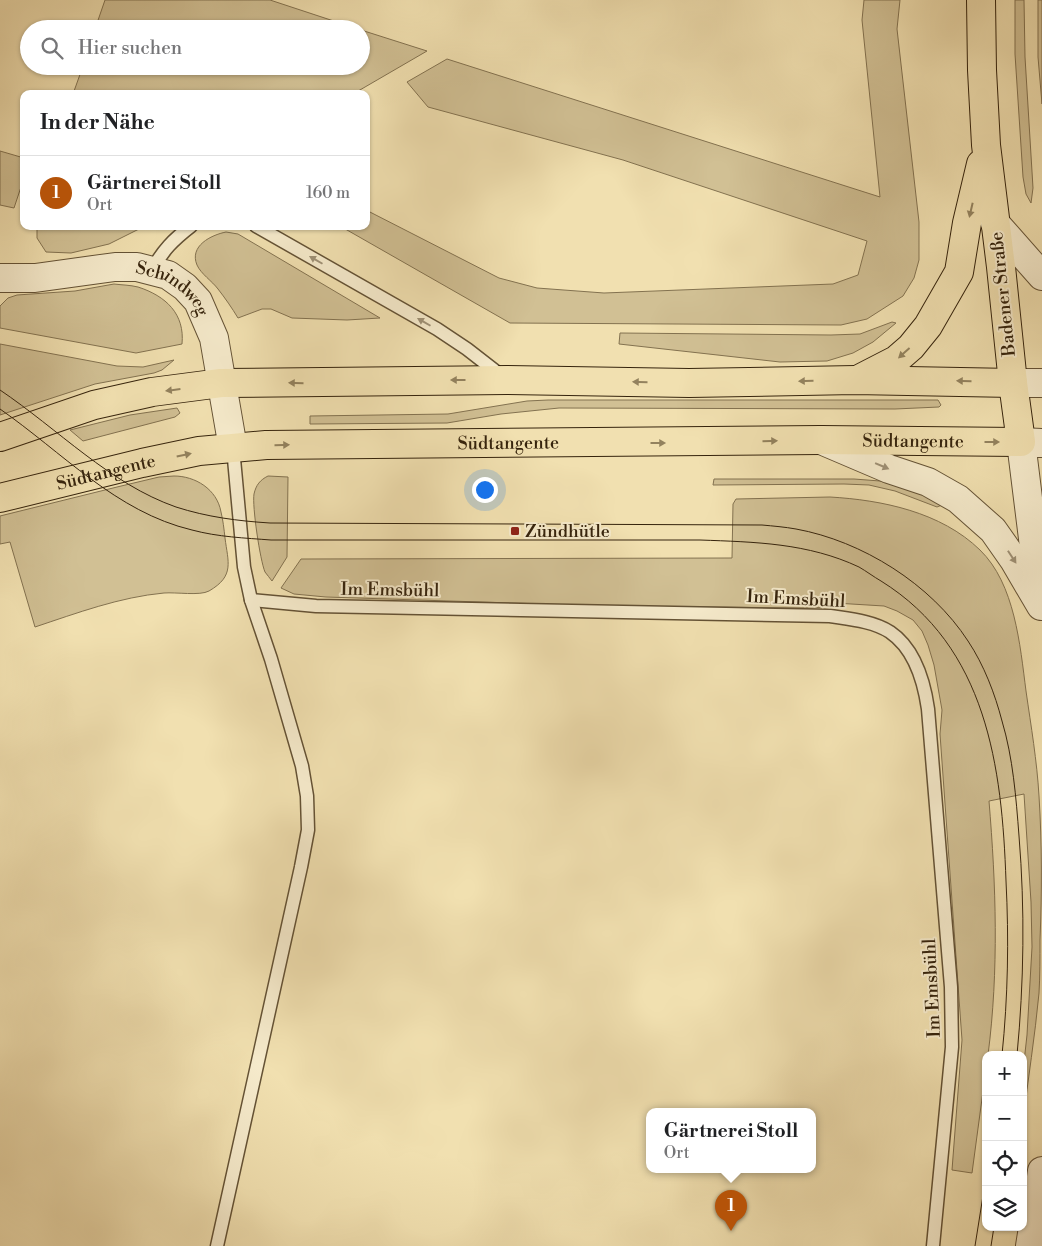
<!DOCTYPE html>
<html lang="de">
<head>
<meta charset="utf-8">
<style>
	:root { --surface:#fff; --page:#f2f2f2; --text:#202124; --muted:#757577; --line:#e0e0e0; --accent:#b45309 }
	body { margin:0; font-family:"Libre Bodoni",serif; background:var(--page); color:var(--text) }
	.controls { position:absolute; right:15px; bottom:15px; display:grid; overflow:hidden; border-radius:10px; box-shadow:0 1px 4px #0004 }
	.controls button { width:45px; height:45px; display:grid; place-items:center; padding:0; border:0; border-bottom:1px solid var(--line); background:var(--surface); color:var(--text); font:25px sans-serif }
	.you { position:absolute; left:484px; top:489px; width:18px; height:18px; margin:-12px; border:4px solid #fff; border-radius:50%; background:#1a73e8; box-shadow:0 0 0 8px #1a73e833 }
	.badge { display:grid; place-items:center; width:32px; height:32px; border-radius:50%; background:var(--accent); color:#fff; font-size:16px; font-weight:700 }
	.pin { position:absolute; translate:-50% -41px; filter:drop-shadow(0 1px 2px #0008) }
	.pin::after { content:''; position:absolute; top:26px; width:18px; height:15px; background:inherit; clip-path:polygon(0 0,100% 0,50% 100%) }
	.popup { position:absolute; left:646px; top:1108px; width:170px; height:65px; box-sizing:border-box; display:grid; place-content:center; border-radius:10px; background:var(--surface); filter:drop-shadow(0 1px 4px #0005); font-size:16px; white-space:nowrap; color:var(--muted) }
	.popup b { font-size:19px; color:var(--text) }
	.popup::after { content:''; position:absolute; left:50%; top:100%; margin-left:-10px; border:10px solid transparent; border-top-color:var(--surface) }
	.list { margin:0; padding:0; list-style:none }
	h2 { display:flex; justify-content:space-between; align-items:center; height:65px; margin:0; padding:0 20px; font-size:21px }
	h2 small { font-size:16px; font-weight:400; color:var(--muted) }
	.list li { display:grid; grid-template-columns:32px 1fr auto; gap:15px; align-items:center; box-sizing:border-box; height:75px; padding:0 20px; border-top:1px solid var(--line) }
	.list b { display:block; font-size:19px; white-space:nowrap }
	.list p { margin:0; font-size:16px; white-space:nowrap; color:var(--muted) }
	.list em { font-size:16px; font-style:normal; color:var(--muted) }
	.icon { flex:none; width:28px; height:28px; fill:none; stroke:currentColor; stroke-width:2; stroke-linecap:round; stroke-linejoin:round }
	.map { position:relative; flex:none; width:1042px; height:1246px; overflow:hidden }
	.search { position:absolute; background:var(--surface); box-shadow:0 1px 4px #0004; left:20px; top:20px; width:350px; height:55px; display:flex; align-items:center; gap:12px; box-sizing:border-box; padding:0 18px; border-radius:28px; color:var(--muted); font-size:19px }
	.panel { position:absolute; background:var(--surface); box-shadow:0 1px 4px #0004; left:20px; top:90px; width:350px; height:140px; border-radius:10px }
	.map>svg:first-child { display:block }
	.green { fill:#d1c094; stroke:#837250 }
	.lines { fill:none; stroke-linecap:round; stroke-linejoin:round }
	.service-casing { stroke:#645235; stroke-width:15 }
	.tertiary-casing { stroke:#645235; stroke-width:30 }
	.primary-casing { stroke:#35230c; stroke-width:30 }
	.service { stroke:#f6ebcc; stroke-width:12 }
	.tertiary { stroke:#f6ebcc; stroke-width:28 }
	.primary { stroke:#f1e0b0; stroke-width:28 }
	.tram { stroke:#35230c; stroke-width:1 }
	.oneway { fill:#93825e }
	.oneway2 { fill:#9f9176 }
	.poi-dot { fill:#8f2418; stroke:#f6ebcc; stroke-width:2 }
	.labels { text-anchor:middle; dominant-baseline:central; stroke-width:4; stroke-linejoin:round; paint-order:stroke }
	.street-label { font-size:18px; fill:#35230c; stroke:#f6ebcc }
	.poi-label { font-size:18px; fill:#35230c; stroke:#f6ebcc; text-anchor:start }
</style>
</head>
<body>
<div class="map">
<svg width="1042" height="1246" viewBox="0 0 1042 1246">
	<rect width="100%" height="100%" fill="#f1e0b0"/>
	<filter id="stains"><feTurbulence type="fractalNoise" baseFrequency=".004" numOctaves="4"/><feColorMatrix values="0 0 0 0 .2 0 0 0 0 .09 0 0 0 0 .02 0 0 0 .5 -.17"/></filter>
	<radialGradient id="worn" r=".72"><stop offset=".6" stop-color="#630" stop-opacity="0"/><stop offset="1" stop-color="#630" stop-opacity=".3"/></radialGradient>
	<g class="green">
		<path d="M105 0H270L358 29H95Z"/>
		<path d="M864 0H900L897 29 919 222V260L914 278 903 296 867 319 841 325 510 323 340 226H366V210L499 278 537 288 604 293 833 284 858 275 867 241 623 160 428 107 407 82 447 59 880 197 862 20Z"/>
		<path d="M1015 0H1024L1025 57 1033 188 1031 203 1026 194 1023 177 1015 54Z"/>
		<path d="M1038 0H1042V104L1038 57Z"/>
		<path d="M361 30 427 51 353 94H73L83 66H361Z"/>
		<path d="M0 151 24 158V178L14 208 0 205Z"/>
		<path d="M37 226H145L109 244 71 253 46 252 37 238Z"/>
		<path d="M226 232 238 234 380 318 347 320 292 318 271 309H262L238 318C232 308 225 298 218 289 212 281 201 274 197 265 189 246 211 235 226 232Z"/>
		<path d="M114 284C122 285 130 285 138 287 166 296 185 314 182 344L136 353 0 328V306L8 298 17 295 75 291Z"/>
		<path d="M892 322 896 323 873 342 853 353 827 361 780 362 619 344 620 333 831 335 860 334Z"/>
		<path d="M0 344 117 366 143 367 174 360 162 370 154 373 95 384 0 415Z"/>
		<path d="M548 400H938L941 405 939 407 895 409 559 408 501 414 447 423 310 424V416L448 414 527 401Z"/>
		<path d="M177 408 180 413 175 417 83 441 70 430 130 415Z"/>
		<path d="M174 476C195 476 217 489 221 512 223 520 224 529 225 538 228 562 235 576 209 591 200 596 176 592 164 593 120 597 77 613 35 627L10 542 0 544V516L117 487 159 477Z"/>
		<path d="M268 476 288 477 287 557 272 581C270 578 267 575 265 572 260 560 252 506 254 494 256 485 260 480 268 476Z"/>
		<path d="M714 479H854L880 481 921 493 942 505 937 507 895 491 869 485 844 484 713 485Z"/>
		<path d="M830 497C882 500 941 512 980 550 1015 584 1020 645 1026 691 1031 726 1037 761 1039 796 1042 844 1042 892 1040 940 1040 958 1040 976 1039 993 1035 1036 1028 1079 1023 1121V1071L1027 1035 1032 947 1031 902 1024 794 989 801C996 885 999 970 988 1055H986V1069L972 1173 952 1170 962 1040 940 734 942 710 934 665 928 645 922 631 913 620 897 611 884 606 835 603 832 607 810 608 604 606 326 597 294 594 281 588 301 559 732 558 733 504 736 499Z"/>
	</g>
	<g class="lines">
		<defs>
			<g id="service">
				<path d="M256 226 437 329 467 349 503 377"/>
				<path d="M152 270C163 250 173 240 191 226"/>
				<path d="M251 600 316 606 830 616C849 619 873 621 890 632 915 649 924 681 928 709L951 987 952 1047 933 1246"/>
				<path d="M217 1246 301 867 308 830 307 796 302 766 271 659 251 600 244 567 233 448"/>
			</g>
			<g id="tertiary">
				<path d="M995 223 1042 276"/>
				<path id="s1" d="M0 278H35L115 267H137L168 275 185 287 198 301 214 338 233 448"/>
				<path d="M1013 383H1042"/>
				<path d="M821 440 889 469 928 482 958 499 993 530 1014 560 1041 606"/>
				<path d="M1040 595 1021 442 1042 443"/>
				<path d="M1030 1246 1042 1171"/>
			</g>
			<g id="primary">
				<path d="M861 378 896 360 911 347 928 326 959 272 967 223 981 164"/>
				<path d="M0 437 94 405 152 392 221 383 507 380 689 383 855 380 1013 383"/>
				<path id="s2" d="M0 498 142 463 199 451 266 445 821 440 1021 442 1013 383 1001 267 986 145 982 70 981 0"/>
			</g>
		</defs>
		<use href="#service" class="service-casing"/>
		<use href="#tertiary" class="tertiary-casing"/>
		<use href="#primary" class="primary-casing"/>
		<use href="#service" class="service"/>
		<use href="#tertiary" class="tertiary"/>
		<use href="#primary" class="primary"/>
		<g class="tram">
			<path d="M0 390C58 429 110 484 176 507 207 517 238 521 270 523L762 525C773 526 785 527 796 529 862 541 931 584 968 641 984 665 995 694 1002 721 1013 758 1016 797 1019 836 1025 909 1024 982 1017 1055"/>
			<path d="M0 409C62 452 116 512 192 530 218 537 245 538 271 540H700C755 542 808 543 859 567 866 571 874 577 881 581 987 647 1002 767 1006 881 1009 939 1008 997 1002 1055"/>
			<path d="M975 1246 986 1177"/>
			<path d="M991 1246 994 1227"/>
		</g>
	</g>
	<defs><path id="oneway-solid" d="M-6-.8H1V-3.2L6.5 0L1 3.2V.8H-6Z" transform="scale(1.25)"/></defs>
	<g class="oneway">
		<use href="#oneway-solid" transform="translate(971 210) rotate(103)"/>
		<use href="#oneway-solid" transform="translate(904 353) rotate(138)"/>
		<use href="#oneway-solid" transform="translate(458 380) rotate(180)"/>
		<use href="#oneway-solid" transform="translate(806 381) rotate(179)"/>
		<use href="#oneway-solid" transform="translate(964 381) rotate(-179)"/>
		<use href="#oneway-solid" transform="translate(640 382) rotate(-179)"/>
		<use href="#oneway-solid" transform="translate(296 383) rotate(-179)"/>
		<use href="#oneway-solid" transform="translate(173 390) rotate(173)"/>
		<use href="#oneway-solid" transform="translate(770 441) rotate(-1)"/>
		<use href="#oneway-solid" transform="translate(992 442)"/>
		<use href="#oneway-solid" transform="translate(658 443)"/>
		<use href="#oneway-solid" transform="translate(282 445) rotate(-1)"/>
		<use href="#oneway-solid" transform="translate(184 455) rotate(-12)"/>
	</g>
	<g class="oneway2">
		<use href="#oneway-solid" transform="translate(316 260) rotate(-150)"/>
		<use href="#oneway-solid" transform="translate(424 322) rotate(-150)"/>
		<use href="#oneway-solid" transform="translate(882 466) rotate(23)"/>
		<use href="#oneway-solid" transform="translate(1012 557) rotate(57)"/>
	</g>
	<rect class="poi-dot" x="510" y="526" width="10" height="10" rx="2.5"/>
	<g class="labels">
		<g class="street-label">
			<text transform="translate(1003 294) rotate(-96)">Badener Straße</text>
			<text stroke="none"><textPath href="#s1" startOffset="181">Schindweg</textPath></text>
			<text stroke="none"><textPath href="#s2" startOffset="919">Südtangente</textPath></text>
			<text stroke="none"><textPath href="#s2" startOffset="514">Südtangente</textPath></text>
			<text stroke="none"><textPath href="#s2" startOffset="109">Südtangente</textPath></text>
			<text transform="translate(390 590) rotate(1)">Im Emsbühl</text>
			<text transform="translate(796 599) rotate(3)">Im Emsbühl</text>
			<text transform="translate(932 988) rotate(-93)">Im Emsbühl</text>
		</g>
		<g class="poi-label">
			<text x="525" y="531">Zündhütle</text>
		</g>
	</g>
	<rect width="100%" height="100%" filter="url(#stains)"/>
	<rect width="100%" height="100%" fill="url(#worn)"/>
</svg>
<div class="controls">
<button>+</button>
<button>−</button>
<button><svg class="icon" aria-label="locate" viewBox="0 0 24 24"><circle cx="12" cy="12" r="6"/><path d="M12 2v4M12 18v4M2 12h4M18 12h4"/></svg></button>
<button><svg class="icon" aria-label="layers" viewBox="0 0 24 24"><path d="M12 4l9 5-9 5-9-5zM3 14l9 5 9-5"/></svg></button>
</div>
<div class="you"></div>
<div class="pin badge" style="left:731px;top:1231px">1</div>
<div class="popup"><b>Gärtnerei Stoll</b>Ort</div>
<div class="search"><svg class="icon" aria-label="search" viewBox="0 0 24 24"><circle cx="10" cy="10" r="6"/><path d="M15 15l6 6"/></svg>Hier suchen</div>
<section class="panel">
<h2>In der Nähe<small></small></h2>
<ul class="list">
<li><span class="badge">1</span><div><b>Gärtnerei Stoll</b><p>Ort</p></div><em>160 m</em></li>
</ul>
</section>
</div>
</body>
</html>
